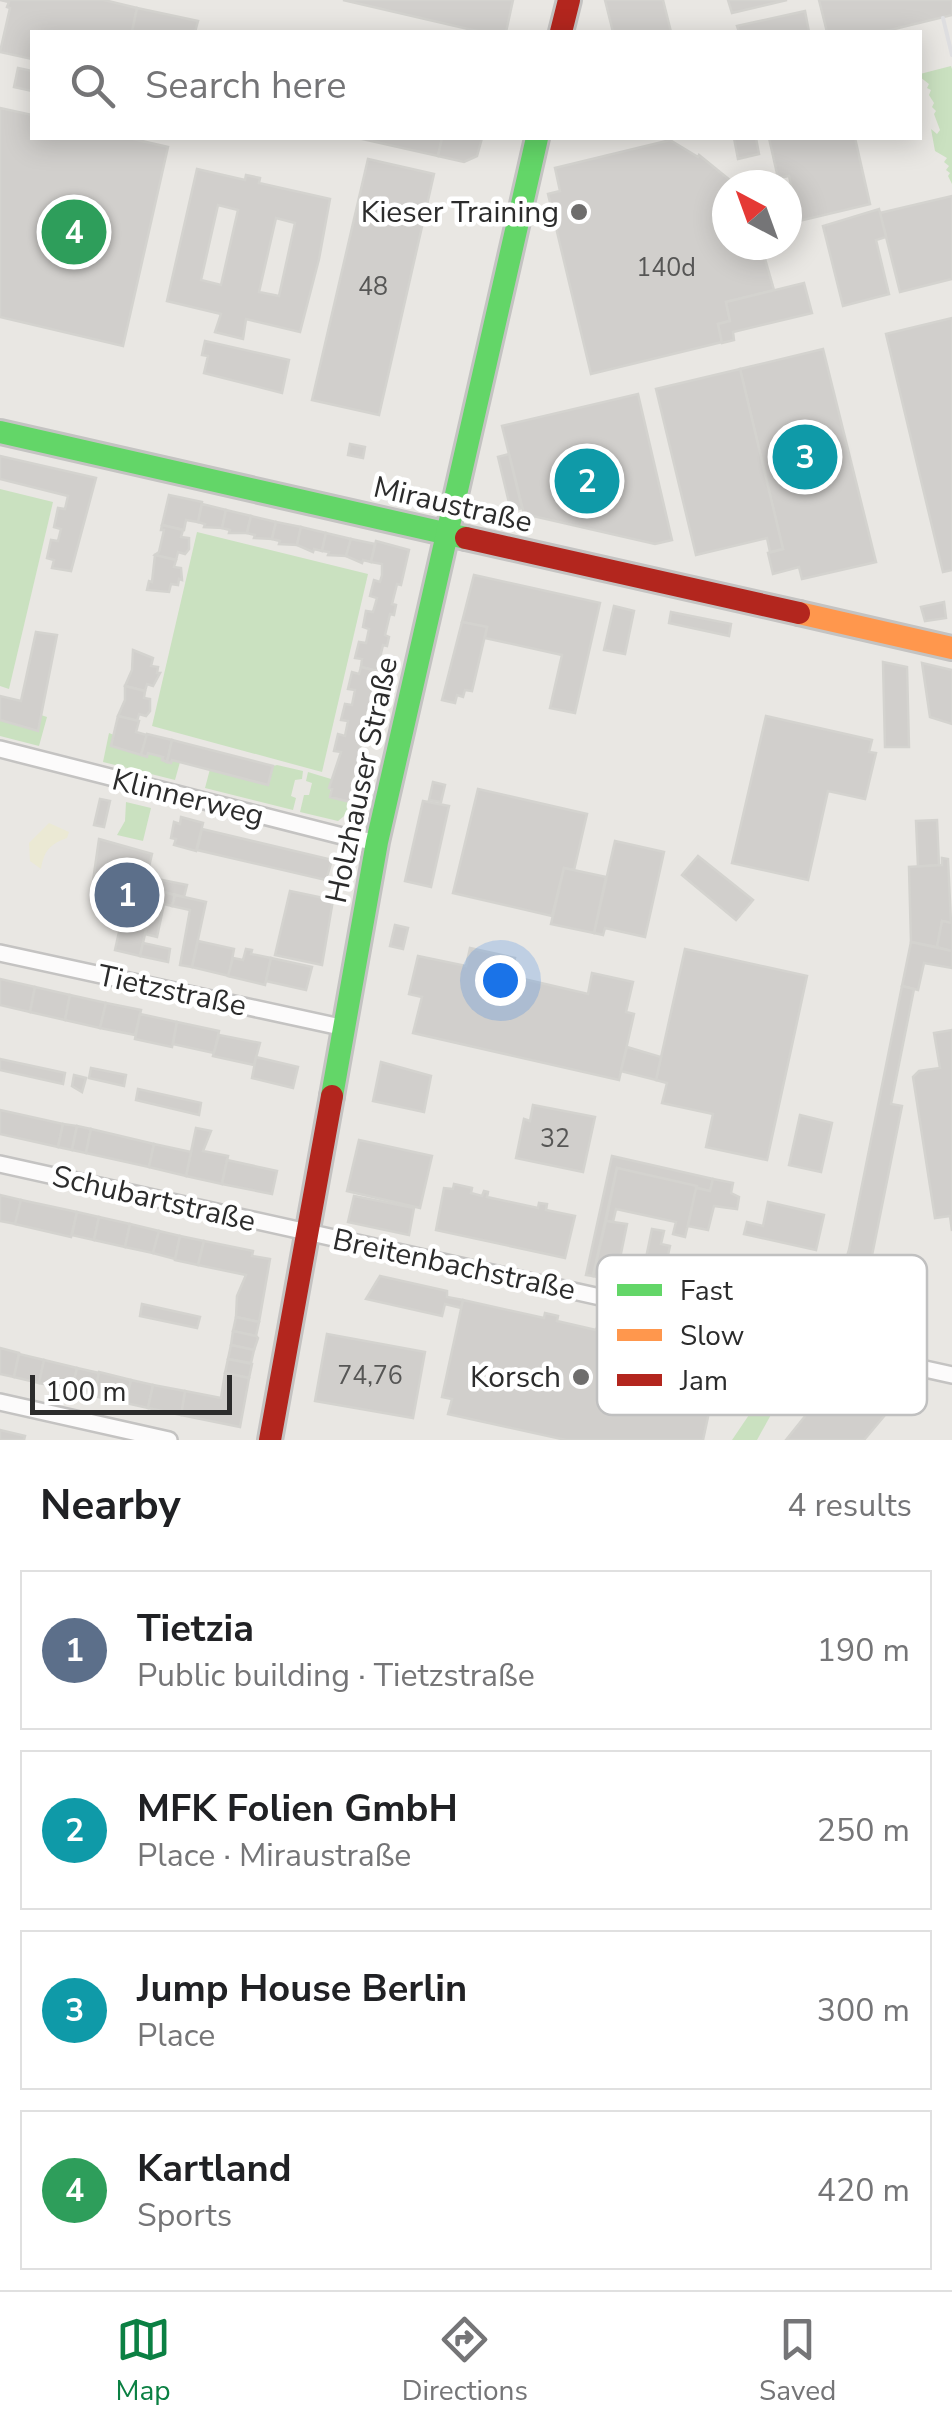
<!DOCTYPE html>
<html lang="en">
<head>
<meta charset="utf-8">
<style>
	:root { --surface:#fff; --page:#f2f2f2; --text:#202124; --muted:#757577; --line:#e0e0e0; --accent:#0b8043 }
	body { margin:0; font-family:"Nunito Sans",sans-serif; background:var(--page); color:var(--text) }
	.compass { position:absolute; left:712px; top:170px; width:90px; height:90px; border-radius:50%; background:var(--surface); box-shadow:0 5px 25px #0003; rotate:319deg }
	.scale { position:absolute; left:30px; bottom:25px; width:202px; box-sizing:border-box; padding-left:10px; border:5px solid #2c2c2c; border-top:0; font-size:28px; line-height:35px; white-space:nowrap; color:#2c2c2c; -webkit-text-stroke:8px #fff; paint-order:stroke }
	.you { position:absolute; left:500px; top:980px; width:35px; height:35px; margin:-25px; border:8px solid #fff; border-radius:50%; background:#1a73e8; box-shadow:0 0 0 15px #1a73e833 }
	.badge { display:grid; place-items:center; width:65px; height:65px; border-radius:50%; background:var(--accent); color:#fff; font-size:32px; font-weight:700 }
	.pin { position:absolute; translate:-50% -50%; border:5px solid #fff; box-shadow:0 2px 10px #0006 }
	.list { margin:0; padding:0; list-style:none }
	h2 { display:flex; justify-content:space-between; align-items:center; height:130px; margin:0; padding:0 40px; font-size:42px }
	h2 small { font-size:32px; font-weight:400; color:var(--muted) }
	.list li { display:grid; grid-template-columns:65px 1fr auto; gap:30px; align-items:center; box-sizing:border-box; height:160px; margin:0 20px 20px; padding:0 20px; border:2px solid var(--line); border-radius:0px }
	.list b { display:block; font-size:38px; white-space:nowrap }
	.list p { margin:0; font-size:32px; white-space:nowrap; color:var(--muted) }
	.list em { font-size:32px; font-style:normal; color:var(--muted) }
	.icon { flex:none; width:55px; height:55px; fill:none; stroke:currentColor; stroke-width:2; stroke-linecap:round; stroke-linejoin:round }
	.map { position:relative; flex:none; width:952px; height:1440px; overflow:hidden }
	.search { position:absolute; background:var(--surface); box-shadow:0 5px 25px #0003; left:30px; right:30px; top:30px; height:110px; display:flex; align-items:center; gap:25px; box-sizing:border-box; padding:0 35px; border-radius:0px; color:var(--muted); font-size:38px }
	.sheet { height:850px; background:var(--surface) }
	nav { display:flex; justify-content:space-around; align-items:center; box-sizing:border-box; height:140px; border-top:2px solid var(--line); background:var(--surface); font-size:28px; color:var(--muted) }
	nav a { display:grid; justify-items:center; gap:5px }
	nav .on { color:var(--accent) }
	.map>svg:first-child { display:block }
	.green { fill:#cae1c0 }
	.sand { fill:#ebe9d4 }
	.building { fill:#d1cfcc; stroke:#d4d3cf; stroke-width:2.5; fill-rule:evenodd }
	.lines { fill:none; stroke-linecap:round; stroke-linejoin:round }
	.street-casing { stroke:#c4c3c2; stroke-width:20 }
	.fast-casing { stroke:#c4c3c2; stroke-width:28 }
	.slow-casing { stroke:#c4c3c2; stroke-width:28 }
	.jam-casing { stroke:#c4c3c2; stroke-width:28 }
	.street { stroke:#fcfbfb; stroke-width:15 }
	.fast { stroke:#63d668; stroke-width:22 }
	.slow { stroke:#ff974d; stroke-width:22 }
	.jam { stroke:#b3261e; stroke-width:22 }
	.rail { stroke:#dedee0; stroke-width:4 }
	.poi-dot { fill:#6e6d6c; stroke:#fff; stroke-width:4 }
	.labels { text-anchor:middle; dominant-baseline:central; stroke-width:9; stroke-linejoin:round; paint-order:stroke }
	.number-label { font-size:25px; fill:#565655 }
	.poi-label { font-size:30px; fill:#2c2c2c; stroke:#fff; text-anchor:end }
	.street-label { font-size:30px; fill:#2c2c2c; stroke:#fff }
	.key { fill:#fff; stroke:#c0c0c0; stroke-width:2.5 }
	.key-label { font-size:28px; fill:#2c2c2c }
</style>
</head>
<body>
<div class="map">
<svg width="952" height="1440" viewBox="0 0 952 1440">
	<rect width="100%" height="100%" fill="#e9e7e3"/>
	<g class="green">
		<path d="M951 66 952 69V184L948 176 950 173 946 170 949 166 944 162 947 158 935 151 931 129 937 134 940 130 934 114 936 111 932 107 934 103 929 95 931 90 927 88 929 84 920 77V74Z"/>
		<path d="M0 489 53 502 9 689 0 686Z"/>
		<path d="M197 532 368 574 322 772 152 726Z"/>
		<path d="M41 715 47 717 39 746 0 736V720L37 730Z"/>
		<path d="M109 733 114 735 111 746 146 756 148 753 163 757 162 760 171 763 172 760 180 762 175 780 103 762Z"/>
		<path d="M277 765 303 771 302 779 295 780 291 796 296 798 293 810 205 788 210 769 268 785 273 766Z"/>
		<path d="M308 772 331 779 330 797 351 803 349 812 338 821 300 812 304 795H309L312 783 306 781Z"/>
		<path d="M126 802 151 808 143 841 117 835 125 821Z"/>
		<path d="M787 1359 800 1362 757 1440H732Z"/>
	</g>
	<path class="sand" d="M49 823 69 832 67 838C50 844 44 851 41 869L30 861 29 843Z"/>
	<g class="building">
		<path d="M0 0H104L137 8 132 32H32V59L0 52 10 8 7 7 9 2Z"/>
		<path d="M343 0H513L506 32H481Z"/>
		<path d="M605 0H663L671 32H613Z"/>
		<path d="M728 0H787L732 13Z"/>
		<path d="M819 0H952V15L882 32H827Z"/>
		<path d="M137 8 198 21 195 32H132Z"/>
		<path d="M805 11 809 32H739L737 26Z"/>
		<path d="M18 68 32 71V91L14 87Z"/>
		<path d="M0 108 32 115V138H129L168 147 123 346 0 317Z"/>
		<path d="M358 138H442L438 156Z"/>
		<path d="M442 138H482L477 156 464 162 438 156Z"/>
		<path d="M734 138H756L759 154 738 159Z"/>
		<path d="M769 138H855L870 204 799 221 789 176 778 178Z"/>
		<path d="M670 140 698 157 699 155 736 185H727V245H761L774 290 726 302 730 321 718 324 722 342 591 374 548 194 560 191 555 168Z"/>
		<path d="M368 159 434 174 379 415 312 400Z"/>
		<path d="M197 169 245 180 246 175 260 178 259 183 330 199 319 259 300 332 246 319 243 339 215 332 221 314 167 301ZM218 205 238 210 221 285 201 280ZM276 218 295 223 279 296 259 292Z"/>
		<path d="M952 196V279L900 292 880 213Z"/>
		<path d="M879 209 886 237 876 240 889 294 843 306 823 226Z"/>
		<path d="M804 283 812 313 733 332 734 340 722 343 718 324 730 321 726 302Z"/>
		<path d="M952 318V570L943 572 886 334Z"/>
		<path d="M205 341 289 360 282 393 204 373 208 356 202 355Z"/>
		<path d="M823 349 876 562 802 579 799 567 773 574 768 553 783 549 740 369Z"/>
		<path d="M740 369 783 549 770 552 767 538 696 555 656 389Z"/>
		<path d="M638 394 672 540 655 544 524 514 502 426Z"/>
		<path d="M350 444 365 447 363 458 348 455Z"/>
		<path d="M509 454 522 508 511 511 498 457Z"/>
		<path d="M0 456 96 478 71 571 52 568 54 560 47 558 51 540 58 541 61 529 54 527 58 508 65 509 68 496 0 479Z"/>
		<path d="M169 495 202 502 198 522 186 520 184 530 162 525Z"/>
		<path d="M202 504 226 510 222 528 204 527 205 524 198 522Z"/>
		<path d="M226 510 251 516 247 533H229L230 530 222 528Z"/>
		<path d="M251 516 276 522 272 539 254 538 255 535 247 533Z"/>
		<path d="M276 522 301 527 297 545 279 544 280 541 272 539Z"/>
		<path d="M162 525 183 530 181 537 189 538V549L185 554 178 552 176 560 155 555 159 552 164 530H161Z"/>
		<path d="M301 527 326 533 322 551 314 549 313 552 297 545Z"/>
		<path d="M326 533 351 539 346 556 328 555 329 552 322 551Z"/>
		<path d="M351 539 375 544 371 562 363 560 362 563 346 556Z"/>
		<path d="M376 541 409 550 401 585 397 584 392 604 396 605 394 615 390 614 385 635 389 637 387 646 383 645 378 666 382 667 381 672 361 667 362 659 355 658 359 642 366 643 369 629 363 627 366 611 373 612 377 598 370 596 374 580 380 582 382 575V564L371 562Z"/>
		<path d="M155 555 176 560 174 567 181 568 182 580 179 579 178 585 171 584 169 592 147 590 149 581 152 582Z"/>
		<path d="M474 575 600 603 575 713 550 708 562 655 485 638 487 627 462 622Z"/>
		<path d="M944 602 946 618 925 621 921 607Z"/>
		<path d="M614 606 634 611 625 654 604 650Z"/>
		<path d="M671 612 731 624 729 636 669 623Z"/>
		<path d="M462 622 487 627 472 691 465 690 463 697 457 695 455 703 442 700Z"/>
		<path d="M36 632 57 635 38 731 0 720V696L21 701Z"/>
		<path d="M133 650 153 658 151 666 158 667 157 673H160L153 686 147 684 145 691 125 686 132 670Z"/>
		<path d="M883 662 907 667 909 747H885Z"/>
		<path d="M922 663 952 670V724L930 717Z"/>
		<path d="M361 667 381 672 380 677 376 676 371 697 375 698 373 708 369 707 364 728 368 729 366 739 362 738 358 758 361 759 353 779 350 802 330 797 332 789 329 788 341 752 334 751 338 734 345 736 348 721 341 720 345 704 352 705 355 690 348 689 352 672 359 674Z"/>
		<path d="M125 686 145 691 144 698 150 699V711L146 716 139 714 137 721 118 716 125 700Z"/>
		<path d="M118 716 139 721 136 732 147 735 141 755 111 746Z"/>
		<path d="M766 716 872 740 869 752 876 753 865 799 828 791 808 880 732 863Z"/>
		<path d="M147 734 172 740 167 762 162 760 163 757 148 753 147 757 141 755Z"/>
		<path d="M172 740 273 766 268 785 172 760 171 763 167 762Z"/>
		<path d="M433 782 445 785 441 802 429 800Z"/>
		<path d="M478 789 587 814 574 870 564 868 552 916 453 893Z"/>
		<path d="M100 799 110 801 104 827 94 825Z"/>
		<path d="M423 801 449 806 431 887 405 881Z"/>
		<path d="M181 817 203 823 196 851 174 845 176 839 171 838 174 822 180 824Z"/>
		<path d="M937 820 939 865 918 867 916 821Z"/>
		<path d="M202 829 332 860 326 880 197 850Z"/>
		<path d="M99 839 152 854 147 875 158 877 140 956 115 950 125 905 98 899 100 890 92 888Z"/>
		<path d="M615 841 664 852 645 937 605 928 603 935 594 933Z"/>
		<path d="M698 856 753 900 736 920 682 875Z"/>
		<path d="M942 858 948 859 951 923 942 921 937 947 911 942 909 867 942 865Z"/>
		<path d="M564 868 606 877 594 933 551 924Z"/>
		<path d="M157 879 187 885 184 897 155 890Z"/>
		<path d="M155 890 175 895 172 906 152 901Z"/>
		<path d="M290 891 333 900 322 965 275 955Z"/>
		<path d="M175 895 206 902 192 967 180 965 190 910 172 906Z"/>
		<path d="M152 901 164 904 157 937 145 934Z"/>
		<path d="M942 921 952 923V951L937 947Z"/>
		<path d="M395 925 408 928 403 949 390 946Z"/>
		<path d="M198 941 234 949 229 976 192 967Z"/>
		<path d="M911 942 952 951V968L924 963 918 990 902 986Z"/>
		<path d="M143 943 170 949 168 962 140 956Z"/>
		<path d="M470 948 515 958 511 976 588 994 592 973 633 982 626 1012 634 1014 619 1080 413 1033 422 997 409 994 418 956 466 966Z"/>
		<path d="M246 949 252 950 251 954 271 958 265 985 228 976 233 958 243 960Z"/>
		<path d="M685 949 807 976 767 1160 706 1147 713 1114 662 1103 667 1083 656 1080Z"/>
		<path d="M271 958 312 967 306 990 266 981Z"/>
		<path d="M0 979 35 987 30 1012 0 1005Z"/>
		<path d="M902 986 914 989 891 1104 902 1106 856 1335 824 1327 849 1250Z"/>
		<path d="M35 987 70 995 65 1020 30 1012Z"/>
		<path d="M70 995 106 1003 100 1028 65 1020Z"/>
		<path d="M106 1003 141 1010 135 1035 100 1028Z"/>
		<path d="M140 1014 177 1022 172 1047 135 1039Z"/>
		<path d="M177 1022 219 1031 214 1053 173 1044Z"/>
		<path d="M952 1030V1231L950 1216 935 1218 913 1077 919 1071 940 1068 934 1033Z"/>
		<path d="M219 1035 260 1043 254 1065 213 1056Z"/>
		<path d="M627 1047 661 1057 656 1080 621 1071Z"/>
		<path d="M256 1057 298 1067 293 1088 252 1078Z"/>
		<path d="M0 1059 65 1073 63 1084 0 1070Z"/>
		<path d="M381 1062 431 1076 424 1112 373 1101Z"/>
		<path d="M91 1068 126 1075 124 1086 89 1078Z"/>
		<path d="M74 1075 86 1078 82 1092 72 1086Z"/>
		<path d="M138 1089 201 1103 199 1115 136 1100Z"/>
		<path d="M533 1105 595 1117 583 1172 516 1158 524 1119 530 1121Z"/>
		<path d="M0 1110 63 1124 58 1147 0 1134Z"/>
		<path d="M800 1115 832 1123 821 1172 789 1165Z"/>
		<path d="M63 1124 77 1126 72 1150 58 1147Z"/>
		<path d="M77 1126 91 1129 86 1153 72 1150Z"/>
		<path d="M196 1128 211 1131 203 1151 228 1156 222 1184 186 1176Z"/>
		<path d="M91 1129 154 1144 149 1167 86 1153Z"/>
		<path d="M359 1140 432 1156 420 1208 347 1191Z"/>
		<path d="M154 1144 191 1152 186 1176 149 1167Z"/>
		<path d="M612 1156 713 1179 710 1191 617 1168 593 1276 586 1275Z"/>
		<path d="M227 1160 277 1171 272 1194 222 1184Z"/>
		<path d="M617 1168 697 1186 685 1237 673 1234 676 1222 616 1209 613 1222 606 1221Z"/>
		<path d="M713 1179 733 1183 731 1193 739 1197 737 1209 714 1206 708 1230 688 1226 696 1188 710 1191Z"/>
		<path d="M454 1184 472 1188 471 1193 482 1196 484 1191 488 1192 487 1197 538 1208 539 1203 547 1204 546 1210 575 1216 565 1258 436 1230 444 1188 453 1189Z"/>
		<path d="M0 1195 21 1200 16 1224 0 1221Z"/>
		<path d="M354 1196 414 1208 409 1235 348 1222Z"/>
		<path d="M21 1200 77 1212 71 1237 15 1224Z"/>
		<path d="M768 1202 824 1215 816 1250 744 1234 747 1222 763 1226Z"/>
		<path d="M77 1212 99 1217 94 1240 72 1235Z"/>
		<path d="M99 1217 130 1224 125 1247 94 1240Z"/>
		<path d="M606 1221 627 1224 617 1273 641 1279 640 1287 593 1276Z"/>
		<path d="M130 1224 159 1231 153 1253 125 1247Z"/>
		<path d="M652 1229 664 1231 661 1244 670 1246 660 1291 640 1287Z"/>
		<path d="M159 1231 180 1236 175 1259 153 1253Z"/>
		<path d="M180 1236 204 1241 198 1265 175 1260Z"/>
		<path d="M204 1241 253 1251 252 1256 270 1259 259 1322 236 1317 237 1296 246 1275 198 1265Z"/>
		<path d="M380 1276 447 1291V1297L463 1300 461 1308 445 1304 442 1316 366 1299Z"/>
		<path d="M463 1300 544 1318 545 1313 558 1316 557 1321 596 1330 598 1325 611 1327 610 1333 648 1341 650 1336 663 1339 662 1344 721 1357 703 1440H566L448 1414 452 1399 442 1397Z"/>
		<path d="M142 1304 200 1317 197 1328 140 1316Z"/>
		<path d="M236 1317 259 1322 256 1336 233 1331Z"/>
		<path d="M233 1331 256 1336 258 1338 254 1350 231 1345Z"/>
		<path d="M327 1334 425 1352 413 1418 315 1401Z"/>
		<path d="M231 1345 254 1350 251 1363 228 1359Z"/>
		<path d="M0 1348 19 1353 14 1377 0 1374Z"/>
		<path d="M19 1354 44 1360 39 1383 14 1377Z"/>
		<path d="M228 1359 252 1364 249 1378 225 1373Z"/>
		<path d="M44 1360 77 1368 72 1390 39 1383Z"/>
		<path d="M77 1368 99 1373 94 1395 72 1390Z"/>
		<path d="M99 1372 131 1380 126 1403 94 1396Z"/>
		<path d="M225 1373 249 1378 240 1427 181 1415 185 1391 221 1398Z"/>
		<path d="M131 1380 153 1385 148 1408 126 1403Z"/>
		<path d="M153 1385 185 1391 181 1415 148 1408Z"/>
		<path d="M823 1394 890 1409 864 1440H786Z"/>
		<path d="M0 1430 25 1436 24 1440H0Z"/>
	</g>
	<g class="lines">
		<defs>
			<g id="street">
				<path d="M0 749 350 838 377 842"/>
				<path d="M0 953 345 1028"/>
				<path d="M0 1164 952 1375"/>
				<path d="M0 1402 169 1440"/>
			</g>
			<g id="fast">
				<path d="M0 432 466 538"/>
				<path d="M332 1096 377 842 537 138"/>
			</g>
			<path id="slow" d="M799 613 952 648"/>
			<g id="jam">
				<path d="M561 32 569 0"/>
				<path d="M466 538 799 613"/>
				<path d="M270 1440 332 1096"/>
			</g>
		</defs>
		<use href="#street" class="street-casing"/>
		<use href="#fast" class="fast-casing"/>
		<use href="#slow" class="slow-casing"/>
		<use href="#jam" class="jam-casing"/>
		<use href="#street" class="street"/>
		<use href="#fast" class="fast"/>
		<use href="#slow" class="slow"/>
		<use href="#jam" class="jam"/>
		<path class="rail" d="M943 18 952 55"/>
	</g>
	<g class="poi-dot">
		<circle cx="579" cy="212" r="10"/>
		<circle cx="581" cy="1377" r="10"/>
	</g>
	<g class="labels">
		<g class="number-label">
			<text x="666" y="268">140d</text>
			<text x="373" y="287">48</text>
			<text x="555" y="1139">32</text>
			<text x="370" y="1376">74,76</text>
		</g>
		<g class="poi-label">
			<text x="559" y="212">Kieser Training</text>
			<text x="561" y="1377">Korsch</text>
		</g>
		<g class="street-label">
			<text transform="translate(453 505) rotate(13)">Miraustraße</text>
			<text transform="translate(362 780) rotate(-78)">Holzhauser Straße</text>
			<text transform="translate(188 798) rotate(14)">Klinnerweg</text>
			<text transform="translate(172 991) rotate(12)">Tietzstraße</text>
			<text transform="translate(154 1199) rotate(13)">Schubartstraße</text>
			<text transform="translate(454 1265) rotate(12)">Breitenbachstraße</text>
		</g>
	</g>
	<rect x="597" y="1255" width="330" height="160" rx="15" class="key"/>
	<rect x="617" y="1284" width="45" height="12" fill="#63d668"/>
	<rect x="617" y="1329" width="45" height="12" fill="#ff974d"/>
	<rect x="617" y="1374" width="45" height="12" fill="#b3261e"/>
	<g class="key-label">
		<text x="680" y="1300">Fast</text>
		<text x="680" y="1345">Slow</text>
		<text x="680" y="1390">Jam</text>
	</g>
</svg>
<svg class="compass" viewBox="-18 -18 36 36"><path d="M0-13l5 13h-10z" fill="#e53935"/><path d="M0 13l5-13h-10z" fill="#757577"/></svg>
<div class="scale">100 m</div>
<div class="you"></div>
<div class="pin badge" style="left:127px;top:895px;background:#5c6f8a">1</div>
<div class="pin badge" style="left:587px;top:481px;background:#0f9aa8">2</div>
<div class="pin badge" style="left:805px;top:457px;background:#0f9aa8">3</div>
<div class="pin badge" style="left:74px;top:232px;background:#2e9e5b">4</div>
<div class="search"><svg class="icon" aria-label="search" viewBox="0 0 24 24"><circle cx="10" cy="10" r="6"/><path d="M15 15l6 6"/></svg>Search here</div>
</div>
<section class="sheet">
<h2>Nearby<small>4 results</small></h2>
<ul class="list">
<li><span class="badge" style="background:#5c6f8a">1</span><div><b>Tietzia</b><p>Public building · Tietzstraße</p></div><em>190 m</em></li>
<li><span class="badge" style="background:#0f9aa8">2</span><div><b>MFK Folien GmbH</b><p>Place · Miraustraße</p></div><em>250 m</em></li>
<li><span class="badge" style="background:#0f9aa8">3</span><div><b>Jump House Berlin</b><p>Place</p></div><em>300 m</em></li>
<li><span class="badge" style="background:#2e9e5b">4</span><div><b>Kartland</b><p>Sports</p></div><em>420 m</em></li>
</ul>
</section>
<nav>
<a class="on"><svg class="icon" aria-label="map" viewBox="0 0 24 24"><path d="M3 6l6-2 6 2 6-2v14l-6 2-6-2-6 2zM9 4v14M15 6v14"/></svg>Map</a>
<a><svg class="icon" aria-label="directions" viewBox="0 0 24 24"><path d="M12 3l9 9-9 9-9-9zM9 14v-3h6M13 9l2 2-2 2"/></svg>Directions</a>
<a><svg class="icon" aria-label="saved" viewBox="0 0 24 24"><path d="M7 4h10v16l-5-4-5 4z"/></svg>Saved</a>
</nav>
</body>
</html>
